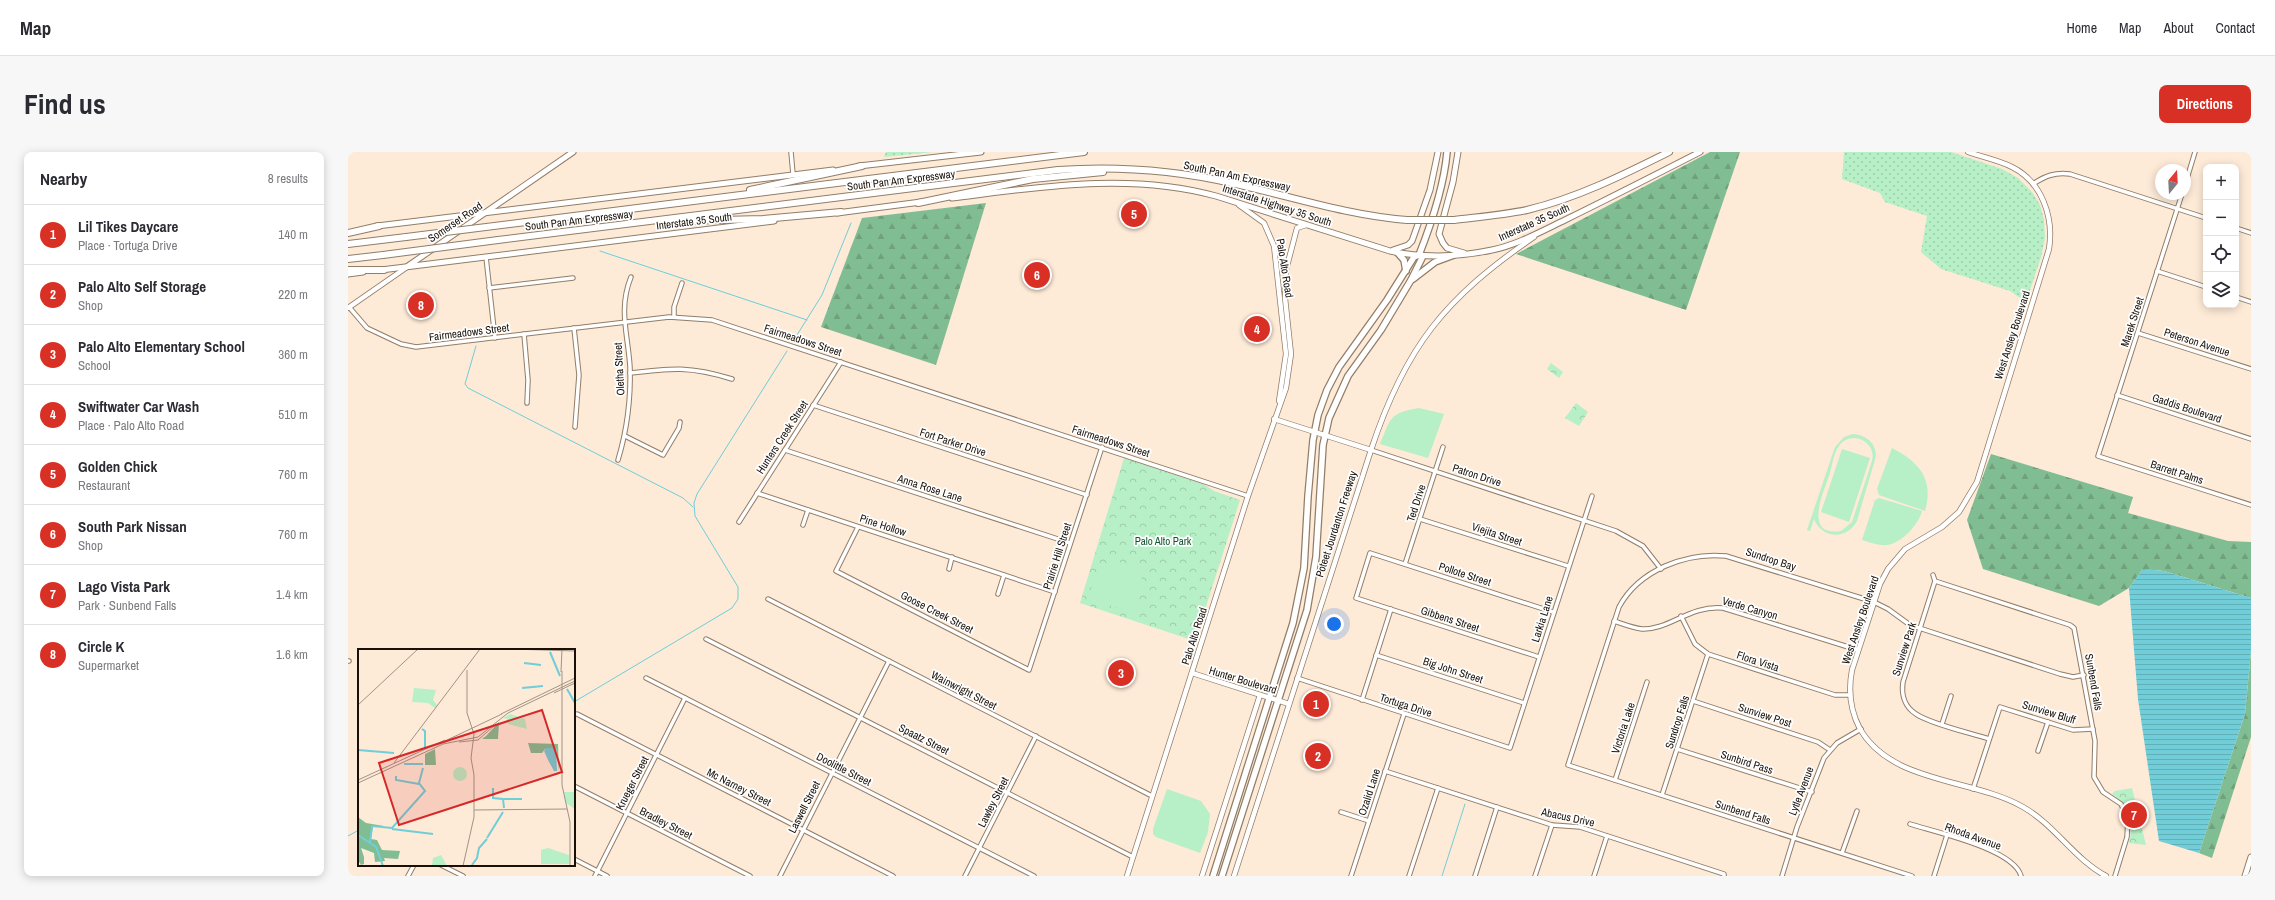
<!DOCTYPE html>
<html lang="en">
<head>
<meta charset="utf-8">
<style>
	:root { --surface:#fff; --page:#f7f7f7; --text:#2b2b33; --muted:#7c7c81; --line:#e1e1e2; --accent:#d93025 }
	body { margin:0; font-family:"Archivo Narrow",sans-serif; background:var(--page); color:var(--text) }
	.controls { position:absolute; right:12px; top:12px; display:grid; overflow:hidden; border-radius:8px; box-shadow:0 2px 10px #0003 }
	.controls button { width:36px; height:36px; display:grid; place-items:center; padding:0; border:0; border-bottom:1px solid var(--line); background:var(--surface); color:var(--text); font:20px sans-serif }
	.compass { position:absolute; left:1807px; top:12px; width:36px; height:36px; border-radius:50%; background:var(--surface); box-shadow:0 2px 10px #0003; rotate:18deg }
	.you { position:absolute; left:986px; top:472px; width:14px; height:14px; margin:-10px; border:3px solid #fff; border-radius:50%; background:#1a73e8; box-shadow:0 0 0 6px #1a73e833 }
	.badge { display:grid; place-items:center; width:26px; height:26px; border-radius:50%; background:var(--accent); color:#fff; font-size:13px; font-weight:700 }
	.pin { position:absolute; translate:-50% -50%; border:2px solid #fff; box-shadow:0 1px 4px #0006 }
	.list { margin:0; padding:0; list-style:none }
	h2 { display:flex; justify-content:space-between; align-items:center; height:52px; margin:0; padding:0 16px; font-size:17px }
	h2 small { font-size:13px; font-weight:400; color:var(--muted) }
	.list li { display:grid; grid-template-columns:26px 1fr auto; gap:12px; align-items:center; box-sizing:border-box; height:60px; padding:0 16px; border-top:1px solid var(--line) }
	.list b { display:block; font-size:15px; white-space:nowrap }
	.list p { margin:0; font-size:13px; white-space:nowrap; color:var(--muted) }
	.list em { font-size:13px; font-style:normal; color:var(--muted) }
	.icon { flex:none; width:22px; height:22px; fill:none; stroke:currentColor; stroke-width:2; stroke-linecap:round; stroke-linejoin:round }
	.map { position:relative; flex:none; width:1903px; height:724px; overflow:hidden; border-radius:8px }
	header { display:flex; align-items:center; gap:24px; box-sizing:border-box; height:56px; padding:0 20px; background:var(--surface); border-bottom:1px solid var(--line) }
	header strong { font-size:19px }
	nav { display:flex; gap:22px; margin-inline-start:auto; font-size:14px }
	.intro { display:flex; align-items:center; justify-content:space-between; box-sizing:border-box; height:96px; padding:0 24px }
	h1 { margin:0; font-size:28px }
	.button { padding:10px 18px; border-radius:8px; background:var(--accent); color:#fff; font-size:14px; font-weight:700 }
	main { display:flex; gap:24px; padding:0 24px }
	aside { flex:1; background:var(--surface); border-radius:8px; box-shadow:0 2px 10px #0003 }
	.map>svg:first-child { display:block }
	.grass { fill:url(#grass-dots) }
	.forest { fill:url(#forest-firs) }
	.park { fill:url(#park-crowns) }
	.pitch { fill:#b7efc6; fill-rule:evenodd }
	.water { fill:url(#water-rules) }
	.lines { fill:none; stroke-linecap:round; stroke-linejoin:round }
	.stream { stroke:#71cdd7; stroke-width:1 }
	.minor-casing { stroke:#927d67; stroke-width:5.5 }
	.tertiary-casing { stroke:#927d67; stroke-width:6 }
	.secondary-casing { stroke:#927d67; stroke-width:7 }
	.primary-casing { stroke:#927d67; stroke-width:8 }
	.motorway-casing { stroke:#927d67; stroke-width:8 }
	.minor { stroke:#fff; stroke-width:3.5 }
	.tertiary { stroke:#fff; stroke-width:4.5 }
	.secondary { stroke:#fff; stroke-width:5 }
	.primary { stroke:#fff; stroke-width:5.5 }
	.motorway { stroke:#fff; stroke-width:6 }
	.motorway-bridge-casing { stroke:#927d67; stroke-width:8; stroke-linecap:butt }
	.motorway-bridge { stroke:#fff; stroke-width:6 }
	.labels { text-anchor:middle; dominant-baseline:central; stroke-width:3.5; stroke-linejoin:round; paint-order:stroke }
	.street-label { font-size:11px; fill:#191109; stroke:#fff }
	.park-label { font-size:11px; fill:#0e542c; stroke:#fff }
	.inset-river { fill:none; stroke:#71cdd7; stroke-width:2 }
	.inset-road { fill:none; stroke:#a29385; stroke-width:1 }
	.view { fill:#d62828; fill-opacity:0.15; stroke:#d62828; stroke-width:2 }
	.inset-edge { fill:none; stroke:#191109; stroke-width:2 }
</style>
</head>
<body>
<header>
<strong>Map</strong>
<nav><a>Home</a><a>Map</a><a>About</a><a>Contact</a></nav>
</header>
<div class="intro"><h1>Find us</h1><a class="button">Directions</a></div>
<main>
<aside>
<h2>Nearby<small>8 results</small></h2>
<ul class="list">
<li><span class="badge">1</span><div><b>Lil Tikes Daycare</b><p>Place · Tortuga Drive</p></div><em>140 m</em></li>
<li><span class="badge">2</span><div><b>Palo Alto Self Storage</b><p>Shop</p></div><em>220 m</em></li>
<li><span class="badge">3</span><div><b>Palo Alto Elementary School</b><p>School</p></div><em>360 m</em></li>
<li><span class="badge">4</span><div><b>Swiftwater Car Wash</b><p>Place · Palo Alto Road</p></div><em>510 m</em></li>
<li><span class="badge">5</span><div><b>Golden Chick</b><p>Restaurant</p></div><em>760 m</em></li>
<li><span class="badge">6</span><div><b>South Park Nissan</b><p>Shop</p></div><em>760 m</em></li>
<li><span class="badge">7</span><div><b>Lago Vista Park</b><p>Park · Sunbend Falls</p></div><em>1.4 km</em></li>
<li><span class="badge">8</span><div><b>Circle K</b><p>Supermarket</p></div><em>1.6 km</em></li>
</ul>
</aside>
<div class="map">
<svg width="1903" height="724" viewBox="0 0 1903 724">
	<defs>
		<pattern id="grass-dots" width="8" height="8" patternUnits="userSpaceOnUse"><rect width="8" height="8" fill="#b7efc6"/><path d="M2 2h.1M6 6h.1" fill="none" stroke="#9dcca9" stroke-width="1.8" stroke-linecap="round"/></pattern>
		<pattern id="forest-firs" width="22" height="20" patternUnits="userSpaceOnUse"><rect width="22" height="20" fill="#81bd92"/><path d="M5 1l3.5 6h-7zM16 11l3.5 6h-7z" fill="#6fa17d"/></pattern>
		<pattern id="park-crowns" width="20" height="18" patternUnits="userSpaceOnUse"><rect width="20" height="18" fill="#b7efc6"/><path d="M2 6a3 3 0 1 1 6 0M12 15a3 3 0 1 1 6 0" fill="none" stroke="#9dcca9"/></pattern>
		<pattern id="water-rules" width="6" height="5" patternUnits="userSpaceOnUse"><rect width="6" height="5" fill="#71cdd7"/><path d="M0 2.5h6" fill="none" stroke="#61afb7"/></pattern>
	</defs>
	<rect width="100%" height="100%" fill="#fdead7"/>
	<g class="grass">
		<path d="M538 0H585L536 5Z"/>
		<path d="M1496 0H1603L1654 17 1670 26 1684 40 1692 53 1696 68 1697 86 1693 105 1678 150 1662 139 1593 117 1573 100 1579 64 1537 50 1532 41 1494 27Z"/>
	</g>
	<g class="forest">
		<path d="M1362 0H1392L1338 158 1168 102Z"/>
		<path d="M638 51 588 213 473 175 514 66Z"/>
		<path d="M1643 302 1785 345 1780 361 1880 389 1903 390V446L1816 419 1795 417 1781 436 1751 454 1635 417 1619 368Z"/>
		<path d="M1903 499V585L1864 706 1851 701 1897 562Z"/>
	</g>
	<g class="park">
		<path d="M1203 211 1215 220 1211 226 1199 217Z"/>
		<path d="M1228 251 1240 260 1231 274 1217 266Z"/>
		<path d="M776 306 855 332 866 339 892 348 847 489 732 451Z"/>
		<path d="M1784 636 1798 693 1781 691C1786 671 1782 654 1764 642L1767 639Z"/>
	</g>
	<g class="pitch">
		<path d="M1071 256 1096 262 1080 306 1032 292C1043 266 1041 261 1071 256Z"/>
		<path d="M1505 282C1518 283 1528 291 1528 304L1509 369C1499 388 1474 387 1466 367L1462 379 1459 378 1487 295 1496 285ZM1506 286C1519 287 1527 297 1524 309L1504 370 1493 379C1455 385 1475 341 1481 324 1484 315 1485 302 1491 294 1494 289 1500 286 1506 286Z"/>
		<path d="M1544 296C1571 310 1586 327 1577 359L1531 343 1529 337Z"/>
		<path d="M1494 297 1522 306 1501 370 1473 360Z"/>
		<path d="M1531 346 1574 359C1570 373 1554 391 1539 393 1531 394 1521 390 1514 388L1527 348Z"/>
		<path d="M770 410 783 412 795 418 789 460 785 462 748 448 741 444C745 426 753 416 770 410Z"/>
		<path d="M819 637 853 649 862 662 860 680 852 701 808 685 805 682V677Z"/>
	</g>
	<path class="water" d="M1795 417 1816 419 1903 446V499L1897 562 1851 701 1811 689 1790 547 1781 436Z"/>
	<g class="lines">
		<g class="stream">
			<path d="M252 99 459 168"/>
			<path d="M449 183 474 143 503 71"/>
			<path d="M128 194 117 232 120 236 335 346 345 355"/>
			<path d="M226 550 384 456 390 447V435L347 364 346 351 349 342 439 199"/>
			<path d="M0 684 11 678"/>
			<path d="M1094 724 1117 652"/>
		</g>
		<defs>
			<g id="minor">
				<path d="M443 0 445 22"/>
				<path d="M1685 32C1697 24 1707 20 1722 22L1858 66"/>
				<path d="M1837 33 1847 0"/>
				<path d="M1834 42 1750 304 1903 353"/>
				<path d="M1888 76 1903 81"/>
				<path d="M138 105 147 186"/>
				<path d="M1809 119 1858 135"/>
				<path d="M141 136 225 126"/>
				<path d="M1888 145 1903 150"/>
				<path d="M1 155 19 176 53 192 68 195 321 165 364 168 900 344"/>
				<path d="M326 165V155L334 131"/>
				<path d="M226 176 231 223 227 275"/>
				<path d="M1790 181 1903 217"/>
				<path d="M176 182 180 228 179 251"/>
				<path d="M282 221C324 216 342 214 384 227"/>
				<path d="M1769 243 1903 287"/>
				<path d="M465 253 739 343"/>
				<path d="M277 284 315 303 331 276 332 270"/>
				<path d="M437 298 722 391"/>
				<path d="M1023 298 1268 379 1295 394 1313 417"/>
				<path d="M270 308C279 278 283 247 282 215 280 182 270 157 283 125"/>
				<path d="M409 341 707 440"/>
				<path d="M1072 367 1220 414"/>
				<path d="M391 370 493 210"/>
				<path d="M455 373 460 358"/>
				<path d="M510 375 488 419 681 518 754 295"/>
				<path d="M1057 412 1095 295"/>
				<path d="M601 417 604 405"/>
				<path d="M1585 423 1587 429 1722 473 1726 476 1747 589 1746 625 1755 640 1773 652 1780 667 1779 685 1767 724"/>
				<path d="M1587 429 1555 530C1553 543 1557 555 1568 562 1582 572 1623 581 1641 587"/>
				<path d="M650 442 656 423"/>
				<path d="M420 447 804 644"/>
				<path d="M1333 464 1347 492 1360 502 1487 543H1502"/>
				<path d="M1266 469C1275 472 1285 476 1294 477 1322 478 1341 453 1375 456L1510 498"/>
				<path d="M358 487 785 705"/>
				<path d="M1028 503 1176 551"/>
				<path d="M1191 505 1008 446 1022 401 1205 460"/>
				<path d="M0 509H1"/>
				<path d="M298 526 686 724"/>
				<path d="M949 526 1162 596 1244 344"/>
				<path d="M1014 548 1043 457"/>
				<path d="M1345 549 1470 590 1482 598"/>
				<path d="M229 562 545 724"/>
				<path d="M1594 572 1603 544"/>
				<path d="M1329 597 1464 640"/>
				<path d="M1690 599 1700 570"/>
				<path d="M1037 619 1204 673 1232 675 1376 722V724"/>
				<path d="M1267 628 1299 530"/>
				<path d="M226 634 402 724"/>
				<path d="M1625 637 1652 555 1725 578 1745 577"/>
				<path d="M1314 643 1360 502"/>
				<path d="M993 660 1021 669"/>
				<path d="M1562 672C1587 680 1666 697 1673 724"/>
				<path d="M1494 701 1509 659"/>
				<path d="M226 707 259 724"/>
				<path d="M93 713 115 724"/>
				<path d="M60 724 66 713"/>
				<path d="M247 724 337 546"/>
				<path d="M432 724 541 509"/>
				<path d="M617 724 688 584"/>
				<path d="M1003 724 1056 562"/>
				<path d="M1061 724 1090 636"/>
				<path d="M1127 724 1149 655"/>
				<path d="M1187 724 1204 673"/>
				<path d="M1246 724 1259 684"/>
				<path d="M1434 724 1449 675 1476 606 1489 591 1513 577"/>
				<path d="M1564 724 1220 613 1271 455C1291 418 1338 400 1378 404L1526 450 1540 457 1562 473 1712 522 1725 525 1736 523"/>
				<path d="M1586 724 1599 683"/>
			</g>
			<g id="tertiary">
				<path d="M1620 0C1634 5 1650 8 1664 15 1694 30 1706 65 1701 97L1629 330 1611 360 1594 375 1557 397 1540 417 1532 432 1504 518C1500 539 1502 558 1512 577 1544 632 1624 626 1675 655 1707 673 1726 707 1758 724"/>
				<path d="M891 53 916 71 926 94 938 202 931 249"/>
				<path d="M0 156 59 115"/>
				<path d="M926 267 1023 298"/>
				<path d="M844 521 941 552"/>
				<path d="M779 724 900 344 938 236 943 202 937 146 938 118 949 76 958 73"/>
				<path d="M854 724 912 543"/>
				<path d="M886 724 1023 298C1057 195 1097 146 1186 85"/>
			</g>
			<g id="secondary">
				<path d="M1110 0 1105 30 1091 82 1095 91 1099 96 1116 101"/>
				<path d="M511 14 633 0"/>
				<path d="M604 46C692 35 781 20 868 44L1042 99C1075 106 1111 105 1144 98 1169 93 1194 79 1217 68 1262 46 1307 23 1352 0"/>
				<path d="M489 61 573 50"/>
				<path d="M29 74 485 18"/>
				<path d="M1045 98 1060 93 1064 89 1082 38 1090 0"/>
				<path d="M60 114 225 0"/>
				<path d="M33 118 426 69"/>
				<path d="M0 122 15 120"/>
				<path d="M1897 724 1903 705"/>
			</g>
			<g id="primary">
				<path d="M1049 100 1056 108 1058 119"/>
				<path d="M1065 127 1087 110 1106 103"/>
				<path d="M865 724 945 471 956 416 960 344 965 288 970 263 979 238 991 215 1039 148 1066 105 1071 103"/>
				<path d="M874 724 959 458 968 405 975 293 981 266 1000 224 1033 178 1063 128 1074 106 1071 103C1084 70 1096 35 1099 0"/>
			</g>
			<g id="motorway">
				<path d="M402 38 514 14"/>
				<path d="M570 51 685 27 755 20"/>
				<path d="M1106 68C1130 65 1155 63 1179 58 1229 46 1275 23 1321 0"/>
				<path d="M330 69 415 67 493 60"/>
				<path d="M178 70 736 0"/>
				<path d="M0 81 31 74"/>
				<path d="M150 88 710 18C768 14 826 18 883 31 942 44 998 63 1059 68"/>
				<path d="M0 92 58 85"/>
				<path d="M0 107 35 103"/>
				<path d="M0 118H36"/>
			</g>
		</defs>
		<use href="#minor" class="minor-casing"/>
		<use href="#tertiary" class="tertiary-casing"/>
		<use href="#secondary" class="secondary-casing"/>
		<use href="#primary" class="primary-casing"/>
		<use href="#motorway" class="motorway-casing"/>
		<use href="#minor" class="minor"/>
		<use href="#tertiary" class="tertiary"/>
		<use href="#secondary" class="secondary"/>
		<use href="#primary" class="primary"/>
		<use href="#motorway" class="motorway"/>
		<defs>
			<g id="motorway-bridge">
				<path d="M1059 68H1106"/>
				<path d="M58 85 178 70"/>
				<path d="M35 103 150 88"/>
			</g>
		</defs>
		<use href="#motorway-bridge" class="motorway-bridge-casing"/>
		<use href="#motorway-bridge" class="motorway-bridge"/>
	</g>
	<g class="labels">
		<g class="street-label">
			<text transform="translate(889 24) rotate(12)">South Pan Am Expressway</text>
			<text transform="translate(553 28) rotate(-7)">South Pan Am Expressway</text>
			<text transform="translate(929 53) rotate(18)">Interstate Highway 35 South</text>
			<text transform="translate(231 68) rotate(-7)">South Pan Am Expressway</text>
			<text transform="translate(346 69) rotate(-7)">Interstate 35 South</text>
			<text transform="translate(107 70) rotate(-34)">Somerset Road</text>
			<text transform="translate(1186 70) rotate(-24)">Interstate 35 South</text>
			<text transform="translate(937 116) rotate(81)">Palo Alto Road</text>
			<text transform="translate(1784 170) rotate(-72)">Marek Street</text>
			<text transform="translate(121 180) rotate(-7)">Fairmeadows Street</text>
			<text transform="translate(1664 183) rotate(-72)">West Ansley Boulevard</text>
			<text transform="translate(455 188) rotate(18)">Fairmeadows Street</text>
			<text transform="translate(1849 190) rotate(18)">Peterson Avenue</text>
			<text transform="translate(271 217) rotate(-93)">Oletha Street</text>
			<text transform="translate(1839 256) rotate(18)">Gaddis Boulevard</text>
			<text transform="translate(434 285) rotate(-57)">Hunters Creek Street</text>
			<text transform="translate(763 289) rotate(18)">Fairmeadows Street</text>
			<text transform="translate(605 290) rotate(18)">Fort Parker Drive</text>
			<text transform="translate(1829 320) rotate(18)">Barrett Palms</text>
			<text transform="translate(1129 323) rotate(18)">Patron Drive</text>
			<text transform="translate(582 336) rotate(18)">Anna Rose Lane</text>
			<text transform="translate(1068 351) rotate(-72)">Ted Drive</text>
			<text transform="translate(988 372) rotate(-72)">Poteet Jourdanton Freeway</text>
			<text transform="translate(535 373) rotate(18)">Pine Hollow</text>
			<text transform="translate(1149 382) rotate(18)">Viejita Street</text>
			<text transform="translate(709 404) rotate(-72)">Prairie Hill Street</text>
			<text transform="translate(1423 407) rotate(18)">Sundrop Bay</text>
			<text transform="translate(1117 422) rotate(18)">Pollote Street</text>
			<text transform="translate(1402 456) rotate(16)">Verde Canyon</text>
			<text transform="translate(589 460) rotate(27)">Goose Creek Street</text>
			<text transform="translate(1102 467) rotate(18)">Gibbens Street</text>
			<text transform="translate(1194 467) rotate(-72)">Larkia Lane</text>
			<text transform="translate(1512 468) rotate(-71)">West Ansley Boulevard</text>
			<text transform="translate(846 484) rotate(-72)">Palo Alto Road</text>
			<text transform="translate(1556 497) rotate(-72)">Sunview Park</text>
			<text transform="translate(1410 509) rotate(18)">Flora Vista</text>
			<text transform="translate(1105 518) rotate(18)">Big John Street</text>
			<text transform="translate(895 528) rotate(17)">Hunter Boulevard</text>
			<text transform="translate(1746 530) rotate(80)">Sunbend Falls</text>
			<text transform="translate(616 538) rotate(27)">Wainwright Street</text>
			<text transform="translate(1058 553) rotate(18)">Tortuga Drive</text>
			<text transform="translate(1701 560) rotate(17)">Sunview Bluff</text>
			<text transform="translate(1417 563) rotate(18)">Sunview Post</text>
			<text transform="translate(1329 570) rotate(-72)">Sundrop Falls</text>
			<text transform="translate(1275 576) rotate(-72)">Victoria Lake</text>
			<text transform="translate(576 587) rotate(27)">Spaatz Street</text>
			<text transform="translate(1399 610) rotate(18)">Sunbird Pass</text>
			<text transform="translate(496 617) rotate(27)">Doolittle Street</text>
			<text transform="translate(284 631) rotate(-63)">Krueger Street</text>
			<text transform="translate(391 635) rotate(27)">Mc Narney Street</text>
			<text transform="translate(1453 639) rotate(-69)">Lytle Avenue</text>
			<text transform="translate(1021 640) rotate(-72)">Ozalid Lane</text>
			<text transform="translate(645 650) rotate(-63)">Lawley Street</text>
			<text transform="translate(456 655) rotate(-63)">Laswell Street</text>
			<text transform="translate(1395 660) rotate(18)">Sunbend Falls</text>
			<text transform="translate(1220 665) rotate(12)">Abacus Drive</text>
			<text transform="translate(318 671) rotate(27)">Bradley Street</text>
			<text transform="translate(1625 684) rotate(20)">Rhoda Avenue</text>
		</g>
		<g class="park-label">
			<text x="815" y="389">Palo Alto Park</text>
		</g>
	</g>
	<g transform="translate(10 497)">
		<rect width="217" height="217" fill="#fdead7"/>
		<path d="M152 65 167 70 169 80 150 75 149 70 145 69ZM190 199 211 206V215H183V201Z" fill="#b7efc6"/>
		<path d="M141 73 140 90H124L128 87ZM170 94 200 95 201 122 198 99 187 100 184 104H173ZM77 100 78 116H67V105ZM0 168 8 174 26 177 15 178 13 190 19 191 24 201 42 202 40 210 26 209 27 212 17 213 16 204 3 199 6 208V215L3 216 0 211Z" fill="#81bd92"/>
		<path d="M56 39 78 41 75 51 79 56 77 59 70 54 54 53ZM95 125a7 7 0 1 1 14 0a7 7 0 1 1-14 0ZM206 143H217V160L208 154ZM83 206 89 217 74 216 75 209Z" fill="#b7efc6"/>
		<path d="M188 99H198L199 122H196L190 111 186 102Z" fill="#71cdd7"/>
		<path class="inset-river" d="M192 3 202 27M166 14 183 16M164 39 185 37M209 40 217 54M64 80 67 82V99M0 101 36 104M46 115H65M38 127V131L61 135M135 139V149L145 150 146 159M146 150H164M34 180 75 185M0 186 18 198 25 217M129 189 145 163M12 193 14 177 34 179 67 142 61 134 65 119M114 216 119 209 121 199 129 190"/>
		<path class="inset-road" d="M154 0 217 2M204 22V136L212 173V217M203 23 204 0M196 44 217 34M0 56 60 0M143 65 217 29M87 92 144 65M101 93 120 91 137 76M36 114 122 0M0 131 87 91M0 134 85 95 120 88 150 64 217 32M116 161 209 160M105 217 116 168V126L113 109 116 85 109 64V21"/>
		<path class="view" d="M184 61 204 123 41 176 21 114Z"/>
		<rect width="217" height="217" class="inset-edge"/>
	</g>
</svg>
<div class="controls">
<button>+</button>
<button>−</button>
<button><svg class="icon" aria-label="locate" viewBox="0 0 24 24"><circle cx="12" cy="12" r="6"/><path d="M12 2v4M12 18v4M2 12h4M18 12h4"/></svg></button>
<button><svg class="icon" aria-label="layers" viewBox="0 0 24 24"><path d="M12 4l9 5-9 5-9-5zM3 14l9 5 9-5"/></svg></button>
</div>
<svg class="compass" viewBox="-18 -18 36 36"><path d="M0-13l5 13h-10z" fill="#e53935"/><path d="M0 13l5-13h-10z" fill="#7c7c81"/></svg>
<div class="you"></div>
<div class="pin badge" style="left:968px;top:552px">1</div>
<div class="pin badge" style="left:970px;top:604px">2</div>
<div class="pin badge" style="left:773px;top:521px">3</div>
<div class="pin badge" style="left:909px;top:177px">4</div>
<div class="pin badge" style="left:786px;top:62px">5</div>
<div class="pin badge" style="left:689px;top:123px">6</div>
<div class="pin badge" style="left:1786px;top:663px">7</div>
<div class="pin badge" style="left:73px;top:153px">8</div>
</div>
</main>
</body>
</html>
